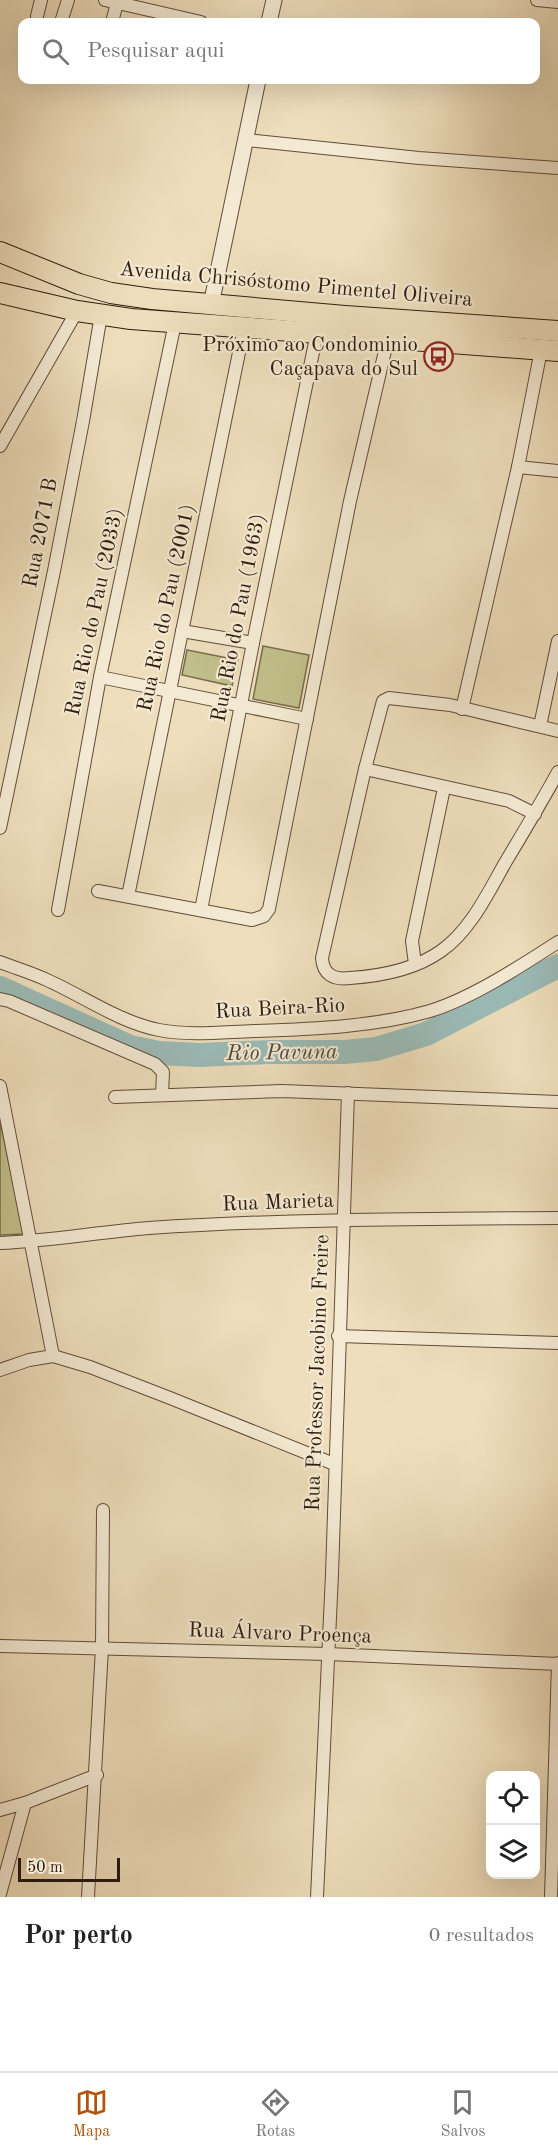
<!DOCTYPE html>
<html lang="pt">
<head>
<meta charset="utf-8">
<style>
	:root { --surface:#fff; --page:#f6f6f6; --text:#222; --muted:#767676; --line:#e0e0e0; --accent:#b45309 }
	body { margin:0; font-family:"Old Standard TT",serif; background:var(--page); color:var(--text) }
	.controls { position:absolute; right:18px; bottom:18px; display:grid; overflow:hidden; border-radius:12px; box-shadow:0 6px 24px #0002 }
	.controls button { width:54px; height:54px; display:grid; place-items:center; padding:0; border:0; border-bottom:2px solid var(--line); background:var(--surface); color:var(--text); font:30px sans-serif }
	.scale { position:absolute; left:18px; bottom:15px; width:102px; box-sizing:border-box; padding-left:6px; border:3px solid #301c0e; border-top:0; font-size:16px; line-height:21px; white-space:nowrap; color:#301c0e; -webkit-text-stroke:4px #f4ead3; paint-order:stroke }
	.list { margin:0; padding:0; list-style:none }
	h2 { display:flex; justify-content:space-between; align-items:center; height:78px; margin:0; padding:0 24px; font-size:26px }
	h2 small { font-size:20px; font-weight:400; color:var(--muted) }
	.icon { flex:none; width:33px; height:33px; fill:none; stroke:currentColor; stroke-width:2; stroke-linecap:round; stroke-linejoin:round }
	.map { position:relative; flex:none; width:558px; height:1897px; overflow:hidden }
	.search { position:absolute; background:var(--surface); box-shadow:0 6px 24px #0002; left:18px; right:18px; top:18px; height:66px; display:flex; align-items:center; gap:15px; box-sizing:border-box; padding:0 21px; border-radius:12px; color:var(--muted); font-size:22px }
	.sheet { height:174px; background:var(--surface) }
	nav { display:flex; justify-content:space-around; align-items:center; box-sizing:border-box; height:84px; border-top:2px solid var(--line); background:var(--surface); font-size:16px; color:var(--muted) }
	nav a { display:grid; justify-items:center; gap:3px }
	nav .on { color:var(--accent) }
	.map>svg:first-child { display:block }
	.green { fill:#c1bf8b; stroke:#786e4c; stroke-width:1.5 }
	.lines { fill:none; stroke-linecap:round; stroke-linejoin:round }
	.river { stroke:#9bbbb7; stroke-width:24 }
	.minor-casing { stroke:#604c3a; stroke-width:14 }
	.tertiary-casing { stroke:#604c3a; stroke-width:17 }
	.primary-casing { stroke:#301c0e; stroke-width:22 }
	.minor { stroke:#f4ead3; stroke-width:12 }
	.tertiary { stroke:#f4ead3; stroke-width:15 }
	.primary { stroke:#eedebc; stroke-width:20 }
	.labels { text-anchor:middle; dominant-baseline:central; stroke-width:4.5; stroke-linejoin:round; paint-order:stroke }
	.street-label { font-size:21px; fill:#301c0e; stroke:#f4ead3 }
	.poi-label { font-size:21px; fill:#301c0e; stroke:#f4ead3; text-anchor:end }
	.water-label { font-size:22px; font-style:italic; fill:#504c41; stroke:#f4ead3 }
</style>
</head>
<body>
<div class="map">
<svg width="558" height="1897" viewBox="0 0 558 1897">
	<rect width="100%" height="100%" fill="#eedebc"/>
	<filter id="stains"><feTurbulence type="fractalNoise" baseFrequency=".00333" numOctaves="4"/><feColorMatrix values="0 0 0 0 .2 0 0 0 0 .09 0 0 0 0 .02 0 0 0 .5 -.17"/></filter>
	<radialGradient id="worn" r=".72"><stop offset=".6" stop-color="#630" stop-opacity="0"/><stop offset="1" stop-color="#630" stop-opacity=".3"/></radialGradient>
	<g class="green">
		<path d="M263 646 309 655 299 708 253 699Z"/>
		<path d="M187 650 238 660 232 686 182 675Z"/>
		<path d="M0 1121 24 1234 0 1235Z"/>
	</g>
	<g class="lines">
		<path class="river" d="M0 988 130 1047 159 1053 199 1055 270 1052H344L376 1049 426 1034 558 966"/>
		<defs>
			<g id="minor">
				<path d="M105 0 201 22"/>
				<path d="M537 0 558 2"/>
				<path d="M37 16 41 0"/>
				<path d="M61 22 68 0"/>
				<path d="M112 22 117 3"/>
				<path d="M246 140 419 158 558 168"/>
				<path d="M0 446 77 311"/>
				<path d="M518 467 558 471"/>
				<path d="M182 631 253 643"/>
				<path d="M100 677 307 719"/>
				<path d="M462 709 518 467 541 350"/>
				<path d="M540 726 558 641"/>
				<path d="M558 731 450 705 389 698 383 701 365 769 322 958C323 975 334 980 350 978 380 976 416 969 441 951 470 931 488 893 505 863 523 833 541 803 558 772"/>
				<path d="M365 769 509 801 535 814"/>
				<path d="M0 828 54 571 83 421 101 315"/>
				<path d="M98 891 252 920 264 916 269 909 350 501 388 338"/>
				<path d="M128 896 244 328"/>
				<path d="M58 910 100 677 175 323"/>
				<path d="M201 910 253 643 317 333"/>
				<path d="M0 962C15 968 32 973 47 980 83 996 119 1022 159 1030 190 1036 223 1032 254 1031 312 1029 374 1027 430 1011 472 998 521 966 558 942"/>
				<path d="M415 964 412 941 444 788"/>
				<path d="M0 999 9 1001 155 1064 163 1072 162 1095"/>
				<path d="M0 1086 53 1356"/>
				<path d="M115 1097 282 1091 558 1102"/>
				<path d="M0 1243C50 1241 99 1232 149 1228 285 1219 422 1219 558 1218"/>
				<path d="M338 1336 558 1343"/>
				<path d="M0 1370 29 1360 53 1356 90 1367 170 1398 334 1464"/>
				<path d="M0 1646 328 1654 558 1664"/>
				<path d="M0 1810 25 1803 97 1775"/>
				<path d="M0 1894 25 1803"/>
				<path d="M88 1897 102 1648 103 1510"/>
				<path d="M317 1897 332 1574 348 1093"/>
				<path d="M551 1897 558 1663"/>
			</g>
			<g id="tertiary">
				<path d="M269 22 274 0"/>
				<path d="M211 305 258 80"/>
			</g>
			<g id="primary">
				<path d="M0 252 79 284 111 293 152 299 345 316 558 331"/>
				<path d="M0 293 77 311 131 319 558 351"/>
			</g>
		</defs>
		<use href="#minor" class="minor-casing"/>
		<use href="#tertiary" class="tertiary-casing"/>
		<use href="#primary" class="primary-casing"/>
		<use href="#minor" class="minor"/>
		<use href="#tertiary" class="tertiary"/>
		<use href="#primary" class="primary"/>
	</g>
	<defs>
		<symbol id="bus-ring" viewBox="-11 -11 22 22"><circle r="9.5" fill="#f4ead3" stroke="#8f2418" stroke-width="1.5"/><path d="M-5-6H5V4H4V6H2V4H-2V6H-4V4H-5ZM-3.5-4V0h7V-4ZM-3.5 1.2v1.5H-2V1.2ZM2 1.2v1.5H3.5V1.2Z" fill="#8f2418"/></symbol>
	</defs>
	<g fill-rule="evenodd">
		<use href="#bus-ring" x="422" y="340" width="33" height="33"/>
	</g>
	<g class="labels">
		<g class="street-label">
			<text transform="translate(296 285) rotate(5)">Avenida Chrisóstomo Pimentel Oliveira</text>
			<text transform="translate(41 533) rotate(-79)">Rua 2071 B</text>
			<text transform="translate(167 608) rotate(-78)">Rua Rio do Pau (2001)</text>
			<text transform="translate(95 612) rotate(-78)">Rua Rio do Pau (2033)</text>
			<text transform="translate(239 618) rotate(-79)">Rua Rio do Pau (1963)</text>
			<text transform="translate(280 1009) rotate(-3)">Rua Beira-Rio</text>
			<text transform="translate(278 1203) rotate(-2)">Rua Marieta</text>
			<text transform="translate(318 1373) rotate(-88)">Rua Professor Jacobino Freire</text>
			<text transform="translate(280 1634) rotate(2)">Rua Álvaro Proença</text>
		</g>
		<g class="poi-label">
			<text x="418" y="345">Próximo ao Condominio<tspan x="418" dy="24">Caçapava do Sul</tspan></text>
		</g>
		<g class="water-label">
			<text transform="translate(282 1053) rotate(-1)">Rio Pavuna</text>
		</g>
	</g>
	<rect width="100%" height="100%" filter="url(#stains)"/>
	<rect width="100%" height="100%" fill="url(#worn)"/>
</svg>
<div class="controls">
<button><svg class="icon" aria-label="locate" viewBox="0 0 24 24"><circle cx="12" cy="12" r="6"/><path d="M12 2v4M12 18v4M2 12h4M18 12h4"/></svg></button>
<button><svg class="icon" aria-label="layers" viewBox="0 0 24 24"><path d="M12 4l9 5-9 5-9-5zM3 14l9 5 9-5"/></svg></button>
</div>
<div class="scale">50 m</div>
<div class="search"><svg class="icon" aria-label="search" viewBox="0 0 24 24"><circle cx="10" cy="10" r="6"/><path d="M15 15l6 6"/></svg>Pesquisar aqui</div>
</div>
<section class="sheet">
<h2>Por perto<small>0 resultados</small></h2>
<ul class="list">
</ul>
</section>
<nav>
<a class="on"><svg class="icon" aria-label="map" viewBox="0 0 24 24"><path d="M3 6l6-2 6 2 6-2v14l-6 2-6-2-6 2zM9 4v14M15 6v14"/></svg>Mapa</a>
<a><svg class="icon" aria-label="directions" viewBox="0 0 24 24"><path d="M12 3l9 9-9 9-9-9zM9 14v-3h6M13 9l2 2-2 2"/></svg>Rotas</a>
<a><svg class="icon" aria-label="saved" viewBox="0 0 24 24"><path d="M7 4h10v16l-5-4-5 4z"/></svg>Salvos</a>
</nav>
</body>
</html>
